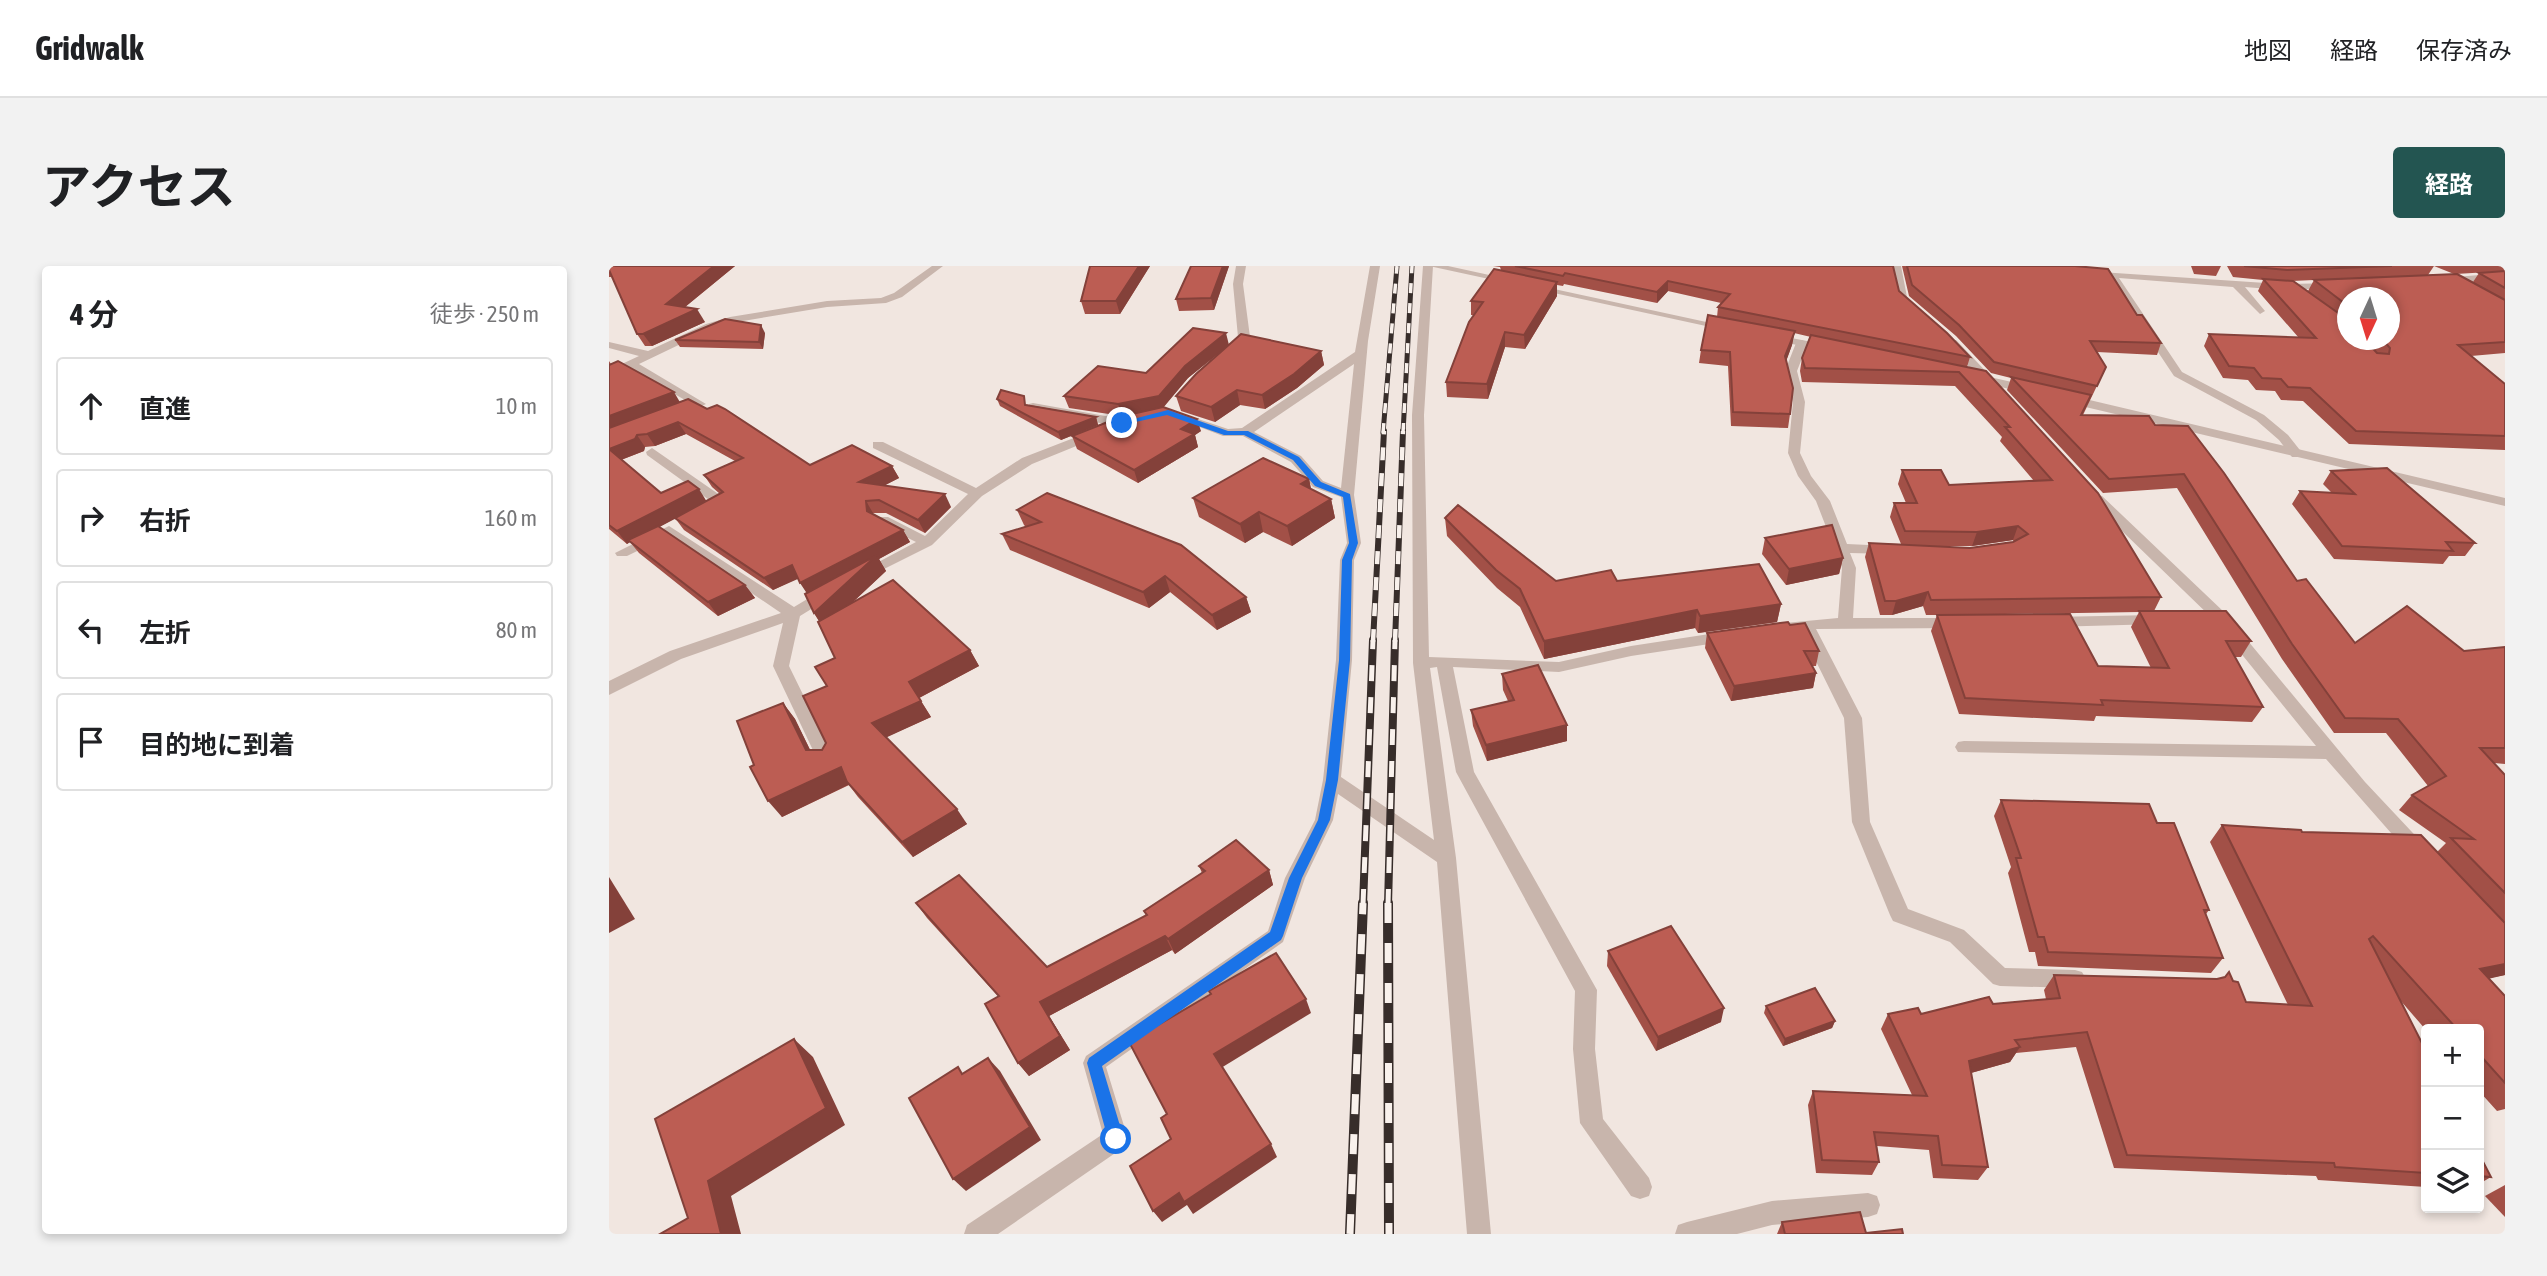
<!DOCTYPE html>
<html lang="ja">
<head>
<meta charset="utf-8">
<style>
	:root { --surface:#fff; --page:#f2f2f2; --text:#202124; --muted:#757577; --line:#e0e0e0; --accent:#235551 }
	body { margin:0; font-family:"Asap Condensed","Noto Sans JP",sans-serif; background:var(--page); color:var(--text) }
	.controls { position:absolute; right:21px; bottom:21px; display:grid; overflow:hidden; border-radius:7px; box-shadow:0 4px 10px #0003 }
	.controls button { width:63px; height:63px; display:grid; place-items:center; padding:0; border:0; border-bottom:2px solid var(--line); background:var(--surface); color:var(--text); font:35px sans-serif }
	.compass { position:absolute; left:1728px; top:21px; width:63px; height:63px; border-radius:50%; background:var(--surface); box-shadow:0 4px 10px #0003; rotate:184deg }
	.stop { position:absolute; width:21px; height:21px; margin:-16px; border:5px solid #1a73e8; border-radius:50%; background:#fff }
	.stop.end { background:#1a73e8; border-color:#fff; box-shadow:0 2px 7px #0008 }
	.list { margin:0; padding:0; list-style:none }
	h2 { display:flex; justify-content:space-between; align-items:center; height:91px; margin:0; padding:0 28px; font-size:30px }
	h2 small { font-size:23px; font-weight:400; color:var(--muted) }
	.list li { display:grid; grid-template-columns:46px 1fr auto; gap:21px; align-items:center; box-sizing:border-box; height:98px; margin:0 14px 14px; padding:0 14px; border:2px solid var(--line); border-radius:7px }
	.list b { display:block; font-size:26px; white-space:nowrap }
	.list em { font-size:23px; font-style:normal; color:var(--muted) }
	.icon { flex:none; width:38px; height:38px; fill:none; stroke:currentColor; stroke-width:2; stroke-linecap:round; stroke-linejoin:round }
	.map { position:relative; flex:none; width:1896px; height:968px; overflow:hidden; border-radius:7px }
	header { display:flex; align-items:center; gap:42px; box-sizing:border-box; height:98px; padding:0 35px; background:var(--surface); border-bottom:2px solid var(--line) }
	header strong { font-size:33px }
	nav { display:flex; gap:38px; margin-inline-start:auto; font-size:24px }
	.intro { display:flex; align-items:center; justify-content:space-between; box-sizing:border-box; height:168px; padding:0 42px }
	h1 { margin:0; font-size:49px }
	.button { padding:18px 32px; border-radius:7px; background:var(--accent); color:#fff; font-size:24px; font-weight:700 }
	main { display:flex; gap:42px; padding:0 42px }
	aside { flex:1; background:var(--surface); border-radius:7px; box-shadow:0 4px 10px #0003 }
	.map>svg:first-child { display:block }
	.lines { fill:none; stroke-linecap:round; stroke-linejoin:round }
	.minor { fill:#c8b5ac; fill-rule:evenodd }
	.tertiary { fill:#c8b5ac; fill-rule:evenodd }
	.rail-far3-casing { stroke:#372d2a; stroke-width:5 }
	.rail-far2-casing { stroke:#372d2a; stroke-width:6 }
	.rail-far1-casing { stroke:#372d2a; stroke-width:8 }
	.rail-casing { stroke:#372d2a; stroke-width:10 }
	.rail-far3 { stroke:#f9f1ec; stroke-width:3.5; stroke-dasharray:10; stroke-linecap:butt }
	.rail-far2 { stroke:#f9f1ec; stroke-width:4.5; stroke-dasharray:13; stroke-linecap:butt }
	.rail-far1 { stroke:#f9f1ec; stroke-width:5; stroke-dasharray:16; stroke-linecap:butt }
	.rail { stroke:#f9f1ec; stroke-width:7; stroke-dasharray:20; stroke-linecap:butt }
	.wall { fill:#a25047; fill-rule:evenodd }
	.shaded-wall { fill:#84413a }
	.building { fill:#bc5d53; stroke:#84413a; stroke-width:2 }
	.route { fill:#1a73e8 }
</style>
</head>
<body>
<header>
<strong>Gridwalk</strong>
<nav><a>地図</a><a>経路</a><a>保存済み</a></nav>
</header>
<div class="intro"><h1>アクセス</h1><a class="button">経路</a></div>
<main>
<aside>
<h2>4 分<small>徒歩 · 250 m</small></h2>
<ul class="list">
<li><svg class="icon" aria-label="ahead" viewBox="0 0 24 24"><path d="M12 20V5M6 11l6-6 6 6"/></svg><div><b>直進</b></div><em>10 m</em></li>
<li><svg class="icon" aria-label="right" viewBox="0 0 24 24"><path d="M7 20v-9h11M14 6l5 5-5 5"/></svg><div><b>右折</b></div><em>160 m</em></li>
<li><svg class="icon" aria-label="left" viewBox="0 0 24 24"><path d="M17 20v-9H6M10 6l-5 5 5 5"/></svg><div><b>左折</b></div><em>80 m</em></li>
<li><svg class="icon" aria-label="arrive" viewBox="0 0 24 24"><path d="M6 21V4h12l-3 4 3 4H6"/></svg><div><b>目的地に到着</b></div></li>
</ul>
</aside>
<div class="map">
<svg width="1896" height="968" viewBox="0 0 1896 968">
	<rect width="100%" height="100%" fill="#f1e6e0"/>
	<g class="lines">
		<g class="minor">
			<path d="M323 0H334L293 31 277 37 218 41 122 57 105 62 30 98 97 138 69 150 63 146 81 137 21 102 0 112V104L30 90 0 82V76L39 85 97 58 121 51 218 35 272 32 285 27Z"/>
			<path d="M627 0H637L634 18 641 71 627 88 623 89 617 86 629 71 624 18Z"/>
			<path d="M761 0H771L759 75 745 229 752 277 745 294 743 394 732 511 825 574 804 397 803 149 814 0H824L815 149 820 391 950 396 1022 380 1120 365 1128 370 1120 375 1022 390 950 406 844 401 865 506 988 724 986 783 994 853 1040 912 1043 921 1040 930 1031 933 1022 930 971 857 964 783 966 725 847 506 828 401 821 402 847 592 882 968H858L828 596 729 528 724 554 696 612 674 676 497 801 519 873 515 881 389 968H355L358 959 494 868 474 797 477 790 659 665 676 612 706 554 714 514 727 394 731 294 738 277 732 231 704 221 682 196 634 170H614L562 150 568 146 619 163 633 162 746 86ZM745 98 732 222 714 215 692 190 645 166Z"/>
			<path d="M1282 0H1292L1298 31 1310 42V46H1302L1288 32Z"/>
			<path d="M1476 5 1672 18 1729 17V21L1725 22 1672 24 1636 21 1656 45 1651 48 1624 21 1510 12 1573 106 1655 149 1679 169 1694 188 1693 191H1683L1670 174 1647 154 1565 110 1499 11 1476 9Z"/>
			<path d="M1896 7V13L1833 18 1828 15 1833 12Z"/>
			<path d="M1193 74 1199 77 1188 105 1196 136 1191 187 1202 210 1221 235 1238 278 1281 280 1288 284 1281 288 1241 287 1247 302 1244 352H1347L1355 357 1347 362 1207 363 1253 452 1261 556 1299 643 1355 664 1396 702 1466 704 1473 706 1477 713 1473 720 1466 722 1391 720 1384 718 1341 676 1284 655 1281 649 1243 556 1235 452 1192 365 1176 367 1168 362 1176 357 1229 352 1233 302 1207 235 1189 210 1179 187 1184 136 1176 105 1187 77Z"/>
			<path d="M1339 74H1347L1388 117V123H1380L1339 78Z"/>
			<path d="M424 137 513 153 519 157 513 161 420 144V138Z"/>
			<path d="M488 163 494 167 492 170 423 198 373 230 323 279 259 311H249L247 308 307 276 269 257V251H279L316 270 359 228 264 182V176H274L367 222 413 192Z"/>
			<path d="M43 182 118 234V240L106 246H96V240L103 236 38 189 37 186Z"/>
			<path d="M1488 229 1493 230 1615 346 1756 516 1818 582 1821 587 1818 592 1811 595 1804 592 1717 493 1349 486 1346 481 1349 476 1355 475 1707 480 1605 354 1483 236 1481 233Z"/>
			<path d="M60 260 185 341 215 323H225L228 326 225 329 191 350 180 400 226 494 223 499H211L164 400 174 357 72 393 0 429V415L61 385 172 347 59 270 18 290H8L6 287Z"/>
			<path d="M1546 349 1554 354 1551 358 1441 361 1433 356 1441 351Z"/>
			<path d="M1259 927 1268 930 1271 939 1268 948 1259 951 1163 959 1128 968H1066L1069 959 1078 956 1163 935Z"/>
		</g>
		<g class="tertiary">
			<path d="M820 0H839L1125 62 1120 65Z"/>
			<path d="M1161 68 1219 79 1225 82 1219 85 1157 73 1155 71Z"/>
			<path d="M1363 107 1425 121 1427 124 1421 128 1359 113 1357 111Z"/>
			<path d="M1455 128 1896 232V240L1451 135V129Z"/>
		</g>
		<defs>
			<g id="rail-far3">
				<path d="M774 167 788 0"/>
				<path d="M794 167 803 0"/>
			</g>
			<g id="rail-far2">
				<path d="M764 376 775 165"/>
				<path d="M786 376 794 165"/>
			</g>
			<g id="rail-far1">
				<path d="M754 639 764 374"/>
				<path d="M779 639 786 374"/>
			</g>
			<g id="rail">
				<path d="M779 637 780 968"/>
				<path d="M741 968 754 637"/>
			</g>
		</defs>
		<use href="#rail-far3" class="rail-far3-casing"/>
		<use href="#rail-far2" class="rail-far2-casing"/>
		<use href="#rail-far1" class="rail-far1-casing"/>
		<use href="#rail" class="rail-casing"/>
		<use href="#rail-far3" class="rail-far3"/>
		<use href="#rail-far2" class="rail-far2"/>
		<use href="#rail-far1" class="rail-far1"/>
		<use href="#rail" class="rail"/>
	</g>
	<g class="wall">
		<path d="M0 0H126L76 41 96 56 43 80H36L28 68 3 11H0Z"/>
		<path d="M481 0H541L511 48H476L472 35Z"/>
		<path d="M582 0H620L605 44 570 45 567 33Z"/>
		<path d="M884 0H1284L1290 25 1361 91 1358 101 1552 331 1545 345 1642 375 1632 391H1626L1654 441 1643 456 1487 450 1485 455 1350 448 1322 365 1328 349H1317L1314 340 1283 349H1271L1256 291 1260 277 1292 278 1281 251 1285 237H1297L1289 218 1293 204 1340 219 1425 215 1391 175 1393 171 1346 120 1193 116 1191 105 1193 92 1202 71 1185 67 1183 79 1177 95 1181 148 1179 162 1122 160 1119 100 1090 97 1092 84 1108 51 1109 41 1112 37 1059 25 1048 37 955 18 954 20 948 19V30L916 83 896 81 879 133 838 131 837 116 865 49H862V35L892 4 891 1ZM1404 274 1405 276 1361 282 1319 280H1363ZM1530 346 1522 361 1542 402 1489 400 1336 349Z"/>
		<path d="M1293 0H1466L1528 49 1552 77 1548 89 1488 86 1497 101 1474 149 1546 159 1688 315 1746 377 1855 385 1896 381V498L1885 497 1896 509V709L1880 712 1896 730V843L1888 845 1870 825V763H1817V764L1791 734 1817 785V921L1709 914 1707 910 1505 902 1467 781 1407 787 1401 796 1362 807 1379 901 1369 914 1324 912 1320 884 1268 880 1270 896 1263 909 1207 907 1199 839 1204 825 1303 829 1272 763 1279 748H1312L1384 738 1437 733 1435 724 1445 709 1608 713 1615 712 1620 706 1624 715 1637 736 1679 739 1601 576 1613 559 1693 566 1828 586 1837 577 1790 544 1803 529 1819 520 1777 467H1725L1673 393 1568 222 1494 227 1398 124 1402 112 1382 107 1347 70 1300 30Z"/>
		<path d="M1582 0H1612L1607 10 1585 8Z"/>
		<path d="M1618 0H1825L1819 9 1845 8 1825 0H1896V5L1847 8 1864 16 1870 7 1896 5V87L1862 90 1896 118V184L1740 178 1694 135 1672 134 1666 125 1647 124 1639 114 1614 112 1595 80 1600 68 1690 72 1649 25 1654 14 1624 11ZM1705 14 1699 25 1683 15ZM1739 32 1781 74H1757L1768 87 1739 74Z"/>
		<path d="M156 67 154 83 71 81 66 74Z"/>
		<path d="M620 79 579 112 554 141 592 165 586 169 589 181 529 217 468 183 463 170 513 150 460 142 455 130 537 107Z"/>
		<path d="M712 85 715 99 688 122 656 143 631 139 606 156 572 145 567 130Z"/>
		<path d="M0 95 2 98 71 136 201 199 283 200 290 212 274 220 342 241 316 267 277 247H264V248L294 264 301 276 270 293 277 305 243 337 361 384 370 400 310 432 322 451 277 471 358 558 304 591 249 531 240 519 173 551 145 499 174 437 186 453 201 484H213L217 477 218 420 226 392 210 355 205 347 198 327 189 312 164 324 75 264 66 252 50 261 136 319 146 332 109 350 30 287 21 276 18 278 0 263ZM77 168 126 195 95 209 103 221 111 228 98 235 52 227 12 194 35 185 36 181 46 180Z"/>
		<path d="M388 133 487 151 489 159 452 174 391 140Z"/>
		<path d="M1722 205 1866 277 1856 290H1840L1834 298 1725 293 1683 238 1691 225 1723 227 1714 218Z"/>
		<path d="M700 213 702 223 722 233 726 252 683 280 654 266 636 277 590 251 584 232Z"/>
		<path d="M408 244 637 331 642 346 608 364 561 326 540 342 401 284 393 268 417 261 415 259Z"/>
		<path d="M836 252 947 315H1008L1172 338 1168 356 1089 367 1086 362 935 393 911 341 888 322 838 270Z"/>
		<path d="M1156 272 1234 292 1230 308 1177 319 1153 288Z"/>
		<path d="M1181 359 1210 385 1207 400H1203L1207 407 1204 422 1122 435 1096 382 1098 367Z"/>
		<path d="M893 408 958 459V475L878 495 864 460 862 444 899 435 894 424Z"/>
		<path d="M1392 534 1548 557 1600 644 1597 648 1614 692 1602 707 1429 700 1426 686H1420L1399 607 1402 601 1385 550Z"/>
		<path d="M590 600 660 604 664 619 566 688 563 684 440 750 461 784 420 810 409 797 389 730 318 652 307 637 438 701 537 650 535 645 593 607Z"/>
		<path d="M999 685 1112 756 1047 785 998 700Z"/>
		<path d="M1157 740 1226 755 1223 762 1174 780 1155 747Z"/>
		<path d="M1870 888 1882 911 1870 918Z"/>
		<path d="M1896 919V951L1876 930Z"/>
		<path d="M1173 956 1257 967 1294 968H1168Z"/>
	</g>
	<g class="shaded-wall">
		<path d="M105 0H126L65 50 57 38Z"/>
		<path d="M530 0H541L511 48 507 35Z"/>
		<path d="M614 0H620L605 44 602 32Z"/>
		<path d="M1059 15V25L1048 37V26Z"/>
		<path d="M948 16V30L916 83 915 69Z"/>
		<path d="M88 43 96 56 43 80 34 68Z"/>
		<path d="M152 59 156 67 154 83 150 76Z"/>
		<path d="M1186 65 1183 79 1174 104 1176 90Z"/>
		<path d="M896 66V81L879 133 878 118Z"/>
		<path d="M617 67 620 79 579 112 554 142 513 150 509 138 576 100Z"/>
		<path d="M712 85 715 99 688 122 656 143 653 129Z"/>
		<path d="M628 124 631 139 606 156 602 141Z"/>
		<path d="M65 126 72 138 0 165V150Z"/>
		<path d="M487 151 489 159 452 174 449 166Z"/>
		<path d="M588 153 592 165 586 169 589 181 529 217 525 204 572 163Z"/>
		<path d="M69 156 77 168 46 180 38 168Z"/>
		<path d="M28 169 36 181 35 185 9 195 0 183Z"/>
		<path d="M283 200 290 212 257 229 250 216Z"/>
		<path d="M700 213 704 233 692 218Z"/>
		<path d="M90 223 98 236 22 276 19 274 21 276 18 278 8 265Z"/>
		<path d="M336 228 342 241 316 267 309 254Z"/>
		<path d="M722 233 726 252 683 280 678 260Z"/>
		<path d="M257 235 264 247 265 257 258 245Z"/>
		<path d="M650 246 654 266 636 277 631 258Z"/>
		<path d="M1409 260 1404 274 1363 280 1368 266Z"/>
		<path d="M294 264 301 276 270 293 277 305 215 363 205 347 199 329 191 317Z"/>
		<path d="M1234 292 1230 308 1177 319 1180 303Z"/>
		<path d="M183 299 191 312 164 324 155 312Z"/>
		<path d="M556 310 561 326 540 342 534 326Z"/>
		<path d="M136 319 146 332 109 350 99 336Z"/>
		<path d="M1319 326 1314 340 1283 349 1287 335Z"/>
		<path d="M637 331 642 346 608 364 603 349Z"/>
		<path d="M1172 338 1168 356 1089 367 1091 350Z"/>
		<path d="M1088 344 1086 362 935 393V375Z"/>
		<path d="M361 384 370 400 310 432 300 416Z"/>
		<path d="M1207 407 1204 422 1122 435 1125 420Z"/>
		<path d="M312 435 322 451 274 473 263 457Z"/>
		<path d="M174 437 186 453 209 500 197 484Z"/>
		<path d="M958 459V475L878 495 877 479Z"/>
		<path d="M232 501 243 517 173 551 159 535Z"/>
		<path d="M348 543 358 558 304 591 293 576Z"/>
		<path d="M660 604 664 619 566 688 559 673Z"/>
		<path d="M0 611 26 653 0 667Z"/>
		<path d="M556 670 563 684 440 750 461 784 420 810 409 797 431 736Z"/>
		<path d="M1896 698V709L1853 719 1871 703Z"/>
		<path d="M697 733 702 747 612 802 605 788Z"/>
		<path d="M1115 742 1112 756 1047 785 1049 771Z"/>
		<path d="M1226 755 1223 762 1174 780 1176 773Z"/>
		<path d="M185 773 204 791 236 859 122 930 132 968H112L99 915Z"/>
		<path d="M1411 781 1401 796 1351 810 1360 795Z"/>
		<path d="M379 792 391 805 432 874 357 925 344 913Z"/>
		<path d="M662 878 668 891 584 948 578 939 553 956 544 945 570 927Z"/>
	</g>
	<g class="building">
		<path d="M0 0H105L57 38 88 43 34 68H28L0 4Z"/>
		<path d="M481 0H530L507 35H472Z"/>
		<path d="M582 0H614L602 32 567 33Z"/>
		<path d="M906 0H1284L1290 25 1338 67 1361 91 1109 41 1121 28 1059 15 1048 26 956 7 954 10Z"/>
		<path d="M1298 0H1466L1499 3 1528 49H1533L1552 77 1481 75 1497 101 1488 120 1385 96 1350 59 1303 19Z"/>
		<path d="M1635 0H1783L1678 4Z"/>
		<path d="M885 3 948 16 915 69 896 66 878 118 837 116 860 56 874 36 862 35Z"/>
		<path d="M1896 5V22L1870 7Z"/>
		<path d="M1848 8 1896 34V76L1849 79 1896 118V170L1747 165 1701 122 1679 121 1672 113 1653 112 1645 102 1620 100 1600 68 1707 72 1654 13 1684 15 1739 54V74H1756L1768 87 1780 88 1781 82 1774 74H1781V32H1739V40L1705 14Z"/>
		<path d="M1099 49 1186 65 1176 90 1184 122 1181 148 1124 146 1121 86 1092 84Z"/>
		<path d="M116 53 152 59 150 76 66 74Z"/>
		<path d="M584 62 617 67 576 100 550 130 509 138 455 130 489 100 537 107Z"/>
		<path d="M632 68 712 85 685 108 653 129 628 124 602 141 567 130 587 108Z"/>
		<path d="M1202 69 1377 105 1489 227 1552 331 1322 334 1319 326 1287 335H1276L1260 277 1361 282 1404 276 1419 268 1409 260 1368 266 1296 265 1285 237H1308L1293 204H1332L1340 219 1443 214 1396 161H1401L1350 106 1196 102 1193 92Z"/>
		<path d="M9 95 65 126 0 150V99Z"/>
		<path d="M1402 111 1482 129 1472 149 1540 150 1546 159 1579 160 1615 207 1688 315 1697 313 1746 377 1798 340 1855 385 1896 381V482H1871L1896 509V627L1842 572 1865 573 1803 529 1837 510 1789 453 1736 452 1683 378 1575 208 1500 213Z"/>
		<path d="M392 124 415 130 416 139 487 151 449 166 388 133Z"/>
		<path d="M79 133 98 143 108 139 116 143 201 199 243 179 283 200 250 216 336 228 309 254 270 234 257 235 258 245 294 264 191 317 183 299 155 312 66 252 114 226 95 209 134 192 69 156 38 168 28 169 26 173 0 183 52 227 79 215 90 223 8 265 0 259V162Z"/>
		<path d="M554 141 588 153 572 163 585 168 525 204 463 170 514 150Z"/>
		<path d="M654 192 700 213 692 218 722 233 678 260 650 246 631 258 584 232Z"/>
		<path d="M1778 202 1866 277 1837 276 1844 285 1733 280 1691 225 1746 228 1722 205Z"/>
		<path d="M438 227 572 279 637 331 603 349 556 310 534 326 393 268 432 256 408 244Z"/>
		<path d="M849 239 947 315 1002 304 1008 315 1150 298 1172 338 1091 350 1088 344 935 375 911 323 887 304 836 252Z"/>
		<path d="M1223 259 1234 292 1180 303 1156 272Z"/>
		<path d="M49 260 136 319 99 336 19 274Z"/>
		<path d="M268 289 205 347 196 328Z"/>
		<path d="M284 314 361 384 300 416 312 435 263 457 348 543 293 576 238 516 232 501 159 535 141 501 145 499 128 455 174 437 197 484H213L217 477 194 430 218 420 206 401 226 392 209 356Z"/>
		<path d="M1530 345H1617L1642 375H1617L1654 441 1492 434 1494 439 1356 432 1328 349 1461 348 1489 400 1560 402Z"/>
		<path d="M1179 356 1181 359 1196 357 1210 385H1195L1207 407 1125 420 1098 367Z"/>
		<path d="M929 399 958 459 877 479 862 444 905 434 893 408Z"/>
		<path d="M1392 534 1540 538 1548 557H1565L1600 644H1595L1614 692 1439 686 1435 671H1429L1407 592H1412Z"/>
		<path d="M1613 559 1692 564 1693 566 1812 569 1896 657V698L1871 703 1896 730V817L1870 788V763H1848L1764 670 1760 673 1817 785V907L1726 901 1725 897 1518 889 1478 766 1406 774 1411 781 1360 795 1379 901 1333 899 1329 870 1265 866 1270 896 1213 894 1204 825 1318 830 1279 748 1309 742 1312 748 1380 731 1384 738 1451 732 1445 709 1608 713 1616 711 1620 706 1624 715 1629 716 1637 736 1703 740Z"/>
		<path d="M627 574 660 604 559 673 556 670 431 736 451 770 409 797 376 738 390 730 307 637 350 609 438 701 538 649 535 645 596 605 590 600Z"/>
		<path d="M1062 660 1115 742 1049 771 999 685Z"/>
		<path d="M667 687 697 733 605 788 662 878 575 936 570 927 544 945 521 900 562 873 552 852 558 848 520 776 602 728 600 725Z"/>
		<path d="M1206 722 1226 755 1176 773 1157 740Z"/>
		<path d="M185 773 217 842 99 915 112 968H51L79 952 46 853Z"/>
		<path d="M379 792 421 861 344 913 300 832 349 801 353 808Z"/>
		<path d="M1870 888 1882 911 1870 910Z"/>
		<path d="M1251 946 1257 967 1293 963 1294 968H1176L1173 956Z"/>
	</g>
	<path class="route" d="M559 144 619 165H639L690 191 712 216 741 228 749 277 743 294 741 394 729 514 721 554 693 612 674 670 672 674 493 800 515 873 512 878 507 881 502 878 499 873 478 797 480 792 661 666 680 612 709 554 717 514 730 394 733 294 740 277 734 231 706 220 684 194 635 169H615L558 149 513 159 509 157Z"/>
</svg>
<div class="controls">
<button>+</button>
<button>−</button>
<button><svg class="icon" aria-label="layers" viewBox="0 0 24 24"><path d="M12 4l9 5-9 5-9-5zM3 14l9 5 9-5"/></svg></button>
</div>
<svg class="compass" viewBox="-18 -18 36 36"><path d="M0-13l5 13h-10z" fill="#e53935"/><path d="M0 13l5-13h-10z" fill="#757577"/></svg>
<div class="stop" style="left:507px;top:873px"></div>
<div class="stop end" style="left:513px;top:157px"></div>
</div>
</main>
</body>
</html>
